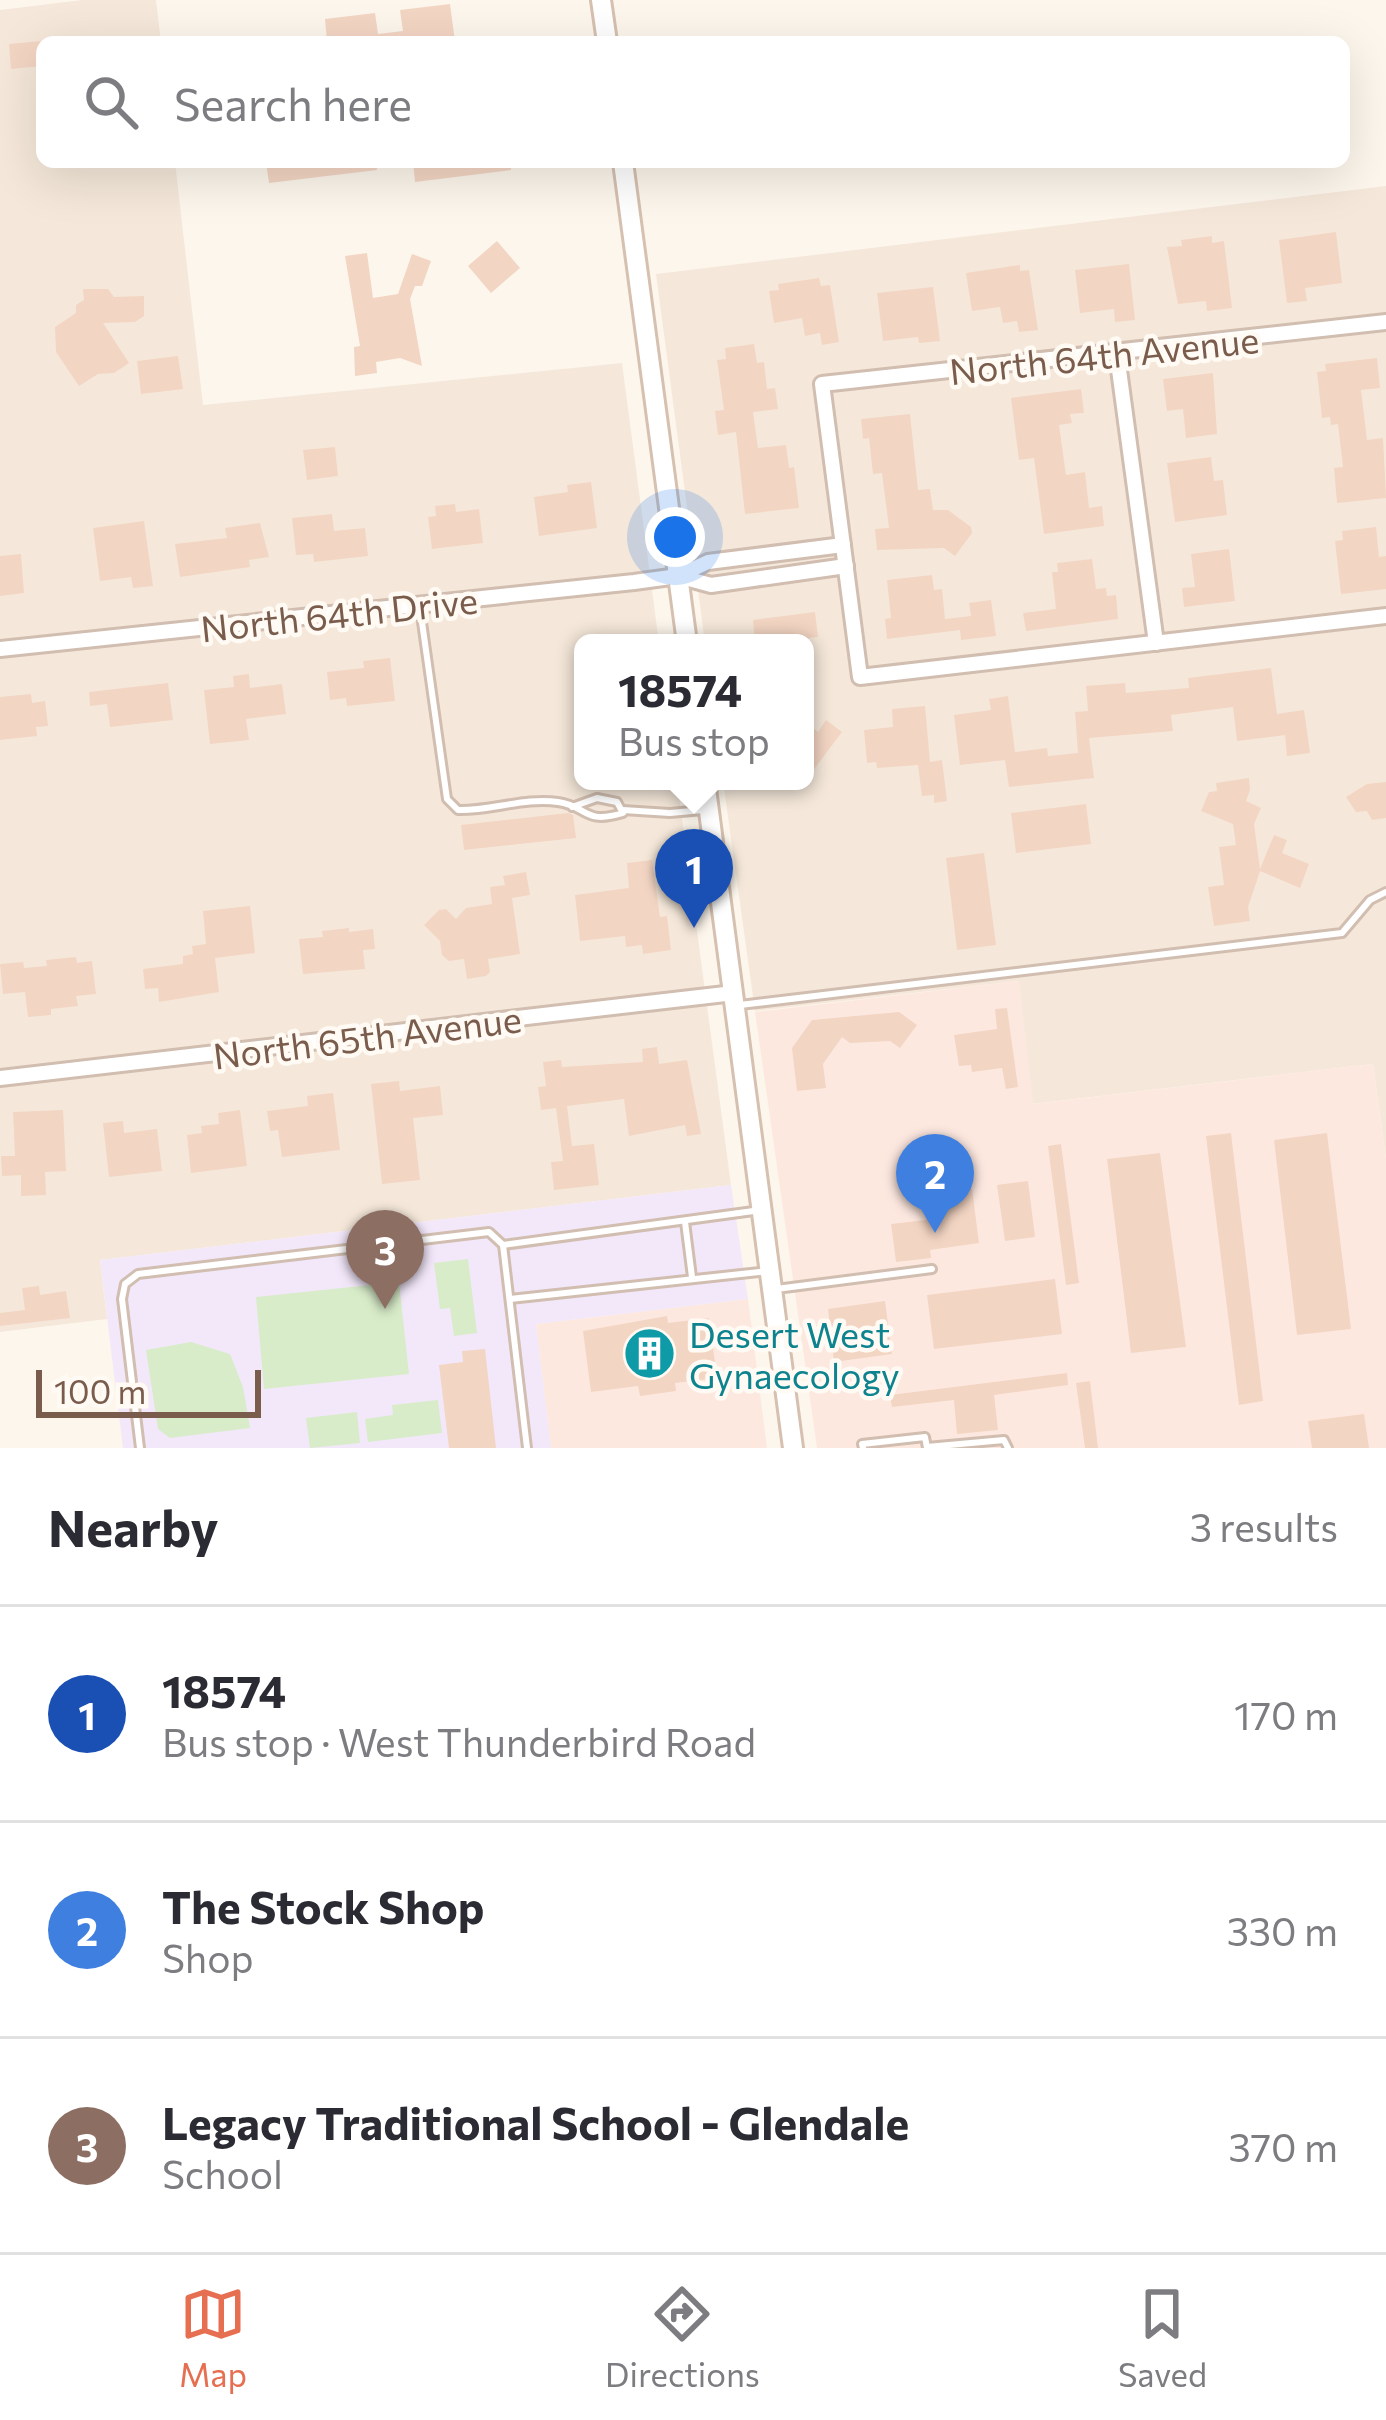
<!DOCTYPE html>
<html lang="en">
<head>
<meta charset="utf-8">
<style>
	:root { --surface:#fff; --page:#f2f2f3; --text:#2b2b33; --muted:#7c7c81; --line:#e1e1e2; --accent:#e76f51 }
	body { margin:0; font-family:Commissioner,sans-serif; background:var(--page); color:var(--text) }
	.scale { position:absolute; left:36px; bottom:30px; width:225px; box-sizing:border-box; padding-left:12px; border:6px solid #7a5c4d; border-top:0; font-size:33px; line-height:42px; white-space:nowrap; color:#7a5c4d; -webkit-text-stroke:9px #fffaf3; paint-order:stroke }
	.you { position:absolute; left:675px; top:537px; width:42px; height:42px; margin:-30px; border:9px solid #fff; border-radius:50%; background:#1a73e8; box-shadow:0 0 0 18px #1a73e833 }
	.badge { display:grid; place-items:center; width:78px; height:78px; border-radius:50%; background:var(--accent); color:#fff; font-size:39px; font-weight:700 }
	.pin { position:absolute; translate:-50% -99px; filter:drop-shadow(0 3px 6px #0008) }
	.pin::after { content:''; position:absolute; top:63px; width:42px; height:36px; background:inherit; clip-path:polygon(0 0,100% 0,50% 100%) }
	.popup { position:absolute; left:574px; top:634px; width:240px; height:156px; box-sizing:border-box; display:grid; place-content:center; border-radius:18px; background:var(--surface); filter:drop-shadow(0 3px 9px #0005); font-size:39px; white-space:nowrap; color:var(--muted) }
	.popup b { font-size:45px; color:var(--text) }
	.popup::after { content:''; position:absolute; left:50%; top:100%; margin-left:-24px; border:24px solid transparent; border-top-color:var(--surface) }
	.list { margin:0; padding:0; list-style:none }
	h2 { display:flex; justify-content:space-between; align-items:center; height:156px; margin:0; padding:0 48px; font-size:51px }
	h2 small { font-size:39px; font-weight:400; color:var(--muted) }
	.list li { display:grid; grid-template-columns:78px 1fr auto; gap:36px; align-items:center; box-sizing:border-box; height:216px; padding:0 48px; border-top:3px solid var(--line) }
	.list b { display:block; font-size:45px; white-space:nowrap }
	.list p { margin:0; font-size:39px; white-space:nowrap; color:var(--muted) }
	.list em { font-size:39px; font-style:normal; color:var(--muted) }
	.icon { flex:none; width:66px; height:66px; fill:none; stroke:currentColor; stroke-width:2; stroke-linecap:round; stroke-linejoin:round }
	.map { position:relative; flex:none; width:1386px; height:1448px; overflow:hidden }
	.search { position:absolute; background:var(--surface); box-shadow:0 12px 48px #0002; left:36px; right:36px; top:36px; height:132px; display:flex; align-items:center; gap:30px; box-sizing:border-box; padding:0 42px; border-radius:18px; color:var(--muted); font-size:45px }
	.sheet { height:804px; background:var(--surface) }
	nav { display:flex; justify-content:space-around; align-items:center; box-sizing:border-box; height:168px; border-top:3px solid var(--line); background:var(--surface); font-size:33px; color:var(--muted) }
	nav a { display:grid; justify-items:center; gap:6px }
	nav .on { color:var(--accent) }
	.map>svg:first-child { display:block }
	.residential { fill:#f5e8da }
	.commercial { fill:#fde8e0 }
	.education { fill:#f3e8fa }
	.green { fill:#d8ecc9 }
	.building { fill:#f3d5c3 }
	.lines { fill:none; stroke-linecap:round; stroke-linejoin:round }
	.service-casing { stroke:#d1beb0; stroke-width:12 }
	.minor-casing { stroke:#d1beb0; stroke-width:20 }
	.secondary-casing { stroke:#d6c0b0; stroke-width:24 }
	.service { stroke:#fff; stroke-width:6 }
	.minor { stroke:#fff; stroke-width:14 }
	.secondary { stroke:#fff; stroke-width:18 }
	.labels { text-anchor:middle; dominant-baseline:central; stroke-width:9; stroke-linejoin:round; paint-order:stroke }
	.street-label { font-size:36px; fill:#7a5c4d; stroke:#fffaf3 }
	.culture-label { font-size:36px; fill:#0d838f; stroke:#fffaf3; text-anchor:start }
</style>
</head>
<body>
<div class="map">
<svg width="1386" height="1448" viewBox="0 0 1386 1448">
	<rect width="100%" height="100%" fill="#fdf6ec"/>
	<g class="residential">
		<path d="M82 0H156L161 42H42V162H175L203 405 622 363 659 643H583V781H677L731 1185 100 1260 107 1319 0 1332V10Z"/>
		<path d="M1386 186V1159L1373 1064 1032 1104 1018 981 755 1011 723 781H805V643H705L656 274Z"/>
	</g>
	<g class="commercial">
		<path d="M1019 981 1033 1104 1373 1064 1386 1159V1448H817L755 1012Z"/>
		<path d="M748 1299 767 1448H551L536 1324Z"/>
	</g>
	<path class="education" d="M731 1185 748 1299 536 1324 551 1448H123L100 1260Z"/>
	<g class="green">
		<path d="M468 1259 477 1333 454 1336 450 1308 440 1309 434 1263Z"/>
		<path d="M399 1282 409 1374 264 1389 256 1297Z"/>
		<path d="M191 1342 230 1354 243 1387 250 1428 170 1438 158 1429 146 1350Z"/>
		<path d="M438 1400 442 1433 368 1442 365 1419 393 1415 392 1405Z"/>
		<path d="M357 1412 360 1443 310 1448 306 1418Z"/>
	</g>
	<g class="building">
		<path d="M450 4 455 42H327L325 19 375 13 378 34 403 31 400 10Z"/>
		<path d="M42 41V66L11 69 9 44Z"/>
		<path d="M266 162H376L377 170 269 183Z"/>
		<path d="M413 162H511V170L415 182Z"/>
		<path d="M1336 232 1342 283 1305 288 1307 301 1287 303 1279 240Z"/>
		<path d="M1212 236V243L1224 241 1232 308 1207 311 1206 301 1178 304 1167 247 1182 246 1181 240Z"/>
		<path d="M497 241 520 268 491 293 468 266Z"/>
		<path d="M367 253 373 298 398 294 412 254 431 261 422 286H415L410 299 422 366 400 358 376 362 377 373 355 376 354 347 360 346 345 256Z"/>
		<path d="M1129 264 1135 320 1115 322 1114 309 1080 313 1075 270Z"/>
		<path d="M1020 265V271L1029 270 1038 330 1019 332 1017 321 1003 323 1000 307 972 311 966 273Z"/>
		<path d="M819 278 821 286 830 285 839 342 822 345 820 333 805 336 802 318 774 323 769 291 779 290 778 284Z"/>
		<path d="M933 287 940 341 919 343 918 337 883 341 877 293Z"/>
		<path d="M83 289H108L114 297 144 296V316L135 322 103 323 129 363 114 373 98 374 79 386 56 352 55 327 76 313V305L84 300Z"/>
		<path d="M754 344 757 363 764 362 767 389 775 388 778 409 753 412 758 448 786 445 789 468 794 467 799 508 745 514 736 432 718 435 715 411 724 410 717 360 726 359 725 348Z"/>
		<path d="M178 356 183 389 141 394 137 361Z"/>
		<path d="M1377 358 1380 388 1361 390 1367 440 1383 438 1386 498 1337 503 1334 468 1343 467 1338 424 1331 425 1330 417 1322 418 1317 372 1326 371 1325 364Z"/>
		<path d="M1213 373 1217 434 1186 438 1183 409 1167 411 1163 379Z"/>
		<path d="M1081 389 1084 413 1070 414 1072 423 1059 425 1066 475 1085 472 1089 508 1102 506 1104 526 1044 534 1034 458 1019 460 1011 398Z"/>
		<path d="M910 414 918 490 930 489 933 510H948L971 527 972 533 955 556 944 548 877 550 875 529 889 528 882 473 873 474 869 438 863 439 861 419Z"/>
		<path d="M335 447 338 476 307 480 303 450Z"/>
		<path d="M1211 457 1214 481 1223 480 1227 515 1175 522 1167 463Z"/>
		<path d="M591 482 597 528 539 536 534 497 568 492 567 485Z"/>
		<path d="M455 504 456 512 479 509 483 543 432 549 428 517 436 516 435 506Z"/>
		<path d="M332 514 334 531 365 528 368 556 314 562 313 554 296 555 292 518Z"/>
		<path d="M144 521 153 586 133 588 131 577 100 581 93 528Z"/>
		<path d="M260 523 269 557 249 560 250 567 180 577 175 544 227 538 225 528Z"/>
		<path d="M1376 527 1379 557 1386 556V589L1341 594 1335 541 1343 540 1342 531Z"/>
		<path d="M1229 549 1235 601 1184 607 1182 588 1195 587 1191 554Z"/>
		<path d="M21 554 24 593 0 596V556Z"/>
		<path d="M1092 559 1096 589 1106 588 1107 596 1116 595 1118 619 1026 631 1023 613 1056 609 1052 572H1058L1057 563Z"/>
		<path d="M932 575 934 590 942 589 945 619 971 616 969 603 991 600 996 636 961 640 960 630 887 639 885 619 891 618 887 580Z"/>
		<path d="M815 612 818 637 809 638V643H755L753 620Z"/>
		<path d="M390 658 395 701 347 706 346 698 330 700 327 672 364 668 363 661Z"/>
		<path d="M1271 668 1277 714 1304 710 1310 753 1287 756 1285 735 1237 741 1233 707 1171 715 1173 731 1089 738 1094 778 1009 787 1005 760 960 765 954 715 991 710 989 699 1008 696 1015 752 1047 748 1048 756 1078 753 1075 712 1088 711 1086 686 1125 683 1126 693 1189 688 1188 678Z"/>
		<path d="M249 674 250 688 282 684 286 714 246 719 249 740 210 744 204 690 234 687 233 676Z"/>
		<path d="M168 683 173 720 110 727 107 704 90 706 89 692Z"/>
		<path d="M31 694 32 703 45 701 48 726 36 727 37 736 0 740V697Z"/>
		<path d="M925 706 930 762 942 760 947 801 934 803V795L922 796 918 765 877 768 876 762 867 763 864 730 893 727 892 709Z"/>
		<path d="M826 720 842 732 805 781V722L818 732Z"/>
		<path d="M1249 778 1250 790 1246 801 1261 808 1254 824 1260 869 1274 835 1287 840 1282 853 1309 864 1300 888 1260 871 1248 907 1250 921 1214 926 1208 887 1224 885 1219 847 1236 845 1233 824 1201 811 1209 792 1217 791 1216 783Z"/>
		<path d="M1386 782V818L1372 820 1367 811 1356 812 1346 797 1367 784Z"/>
		<path d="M1086 804 1091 844 1016 853 1011 813Z"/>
		<path d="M568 813 573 815 576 838 464 850 461 825Z"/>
		<path d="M984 853 996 945 957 950 946 858Z"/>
		<path d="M652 860 660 917 667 916 671 950 643 954 642 945 626 947 625 936 580 941 575 895 629 888 627 863Z"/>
		<path d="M526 872 530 895 512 898 520 954 488 959 490 972 486 976 467 979 464 959 449 961 442 955 440 941 424 925 439 910 446 909 456 919 466 908 492 904 490 887 505 885 503 876Z"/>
		<path d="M250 906 255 953 215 958 219 992 159 1002 158 988 145 989 143 969 183 964V956L193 954 192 946 206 944 203 911Z"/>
		<path d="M349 928V932L373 929 375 949 363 950 365 969 303 974 299 939 323 937 322 931Z"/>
		<path d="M76 957 77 963 92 961 96 994 76 996 78 1006 51 1009V1015L28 1017 25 992 3 994 0 964 23 962 24 968 47 966 46 960Z"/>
		<path d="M1007 1008 1018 1087 1006 1089 1002 1068 972 1072 971 1065 959 1066 954 1035 997 1029 995 1009Z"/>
		<path d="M899 1012 917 1025 900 1048 890 1041 850 1043 842 1037 823 1064 826 1088 797 1091 792 1048 812 1020Z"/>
		<path d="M657 1047 659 1064 687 1060 701 1134 687 1136 685 1125 629 1136 624 1099 567 1106 572 1146 594 1144 599 1185 554 1190 551 1162 563 1161 556 1108 541 1110 538 1087 546 1086 543 1062 561 1060 562 1067 643 1062 642 1049Z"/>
		<path d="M399 1081 400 1091 440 1086 443 1115 413 1118 420 1180 382 1184 371 1084Z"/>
		<path d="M333 1093 340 1150 282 1157 278 1130 270 1131 267 1111 308 1106 307 1096Z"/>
		<path d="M63 1110 66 1171 45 1172 46 1195 21 1196V1175L2 1176 1 1156H15L13 1112Z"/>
		<path d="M240 1110 247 1166 191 1173 187 1135 202 1133 201 1126 219 1124 218 1113Z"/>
		<path d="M123 1121 124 1133 157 1129 162 1171 109 1177 103 1123Z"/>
		<path d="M1231 1133 1263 1401 1239 1405 1206 1136Z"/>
		<path d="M1327 1133 1351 1329 1297 1335 1274 1140Z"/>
		<path d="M1061 1144 1079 1283 1066 1285 1048 1146Z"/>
		<path d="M1160 1153 1186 1347 1131 1353 1107 1159Z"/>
		<path d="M1028 1181 1035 1237 1005 1241 997 1185Z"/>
		<path d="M972 1189 979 1243 930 1250 931 1258 896 1262 891 1224 926 1220 923 1195Z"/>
		<path d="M1055 1279 1062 1334 934 1349 927 1295Z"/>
		<path d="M39 1286 40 1295 66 1291 70 1318 0 1326V1313L25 1310 22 1288Z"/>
		<path d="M885 1301 892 1354 834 1362 828 1309Z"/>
		<path d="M667 1316 668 1323 709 1318 717 1378 675 1383 676 1391 640 1396 638 1386 591 1392 583 1331Z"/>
		<path d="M485 1349 496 1448H449L439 1365 463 1362 462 1351Z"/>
		<path d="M1067 1373 1068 1385 994 1395 998 1430 957 1434 954 1400 892 1407 890 1395Z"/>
		<path d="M1090 1381 1098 1448H1085L1076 1383Z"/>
		<path d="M1364 1414 1369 1448H1312L1308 1421Z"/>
	</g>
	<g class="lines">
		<defs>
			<g id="service">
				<path d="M420 608 447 799 458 810C491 811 525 797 558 802 588 806 583 825 623 813L617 802 597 798 572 807"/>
				<path d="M623 810 670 813 703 810"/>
				<path d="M740 1005 1342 933 1370 900 1386 892"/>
				<path d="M685 1222 692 1277"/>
				<path d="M503 1245 761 1210"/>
				<path d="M776 1289 932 1269"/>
				<path d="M510 1299 769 1271"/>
				<path d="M927 1447 1004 1440 1008 1448"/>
				<path d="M140 1448 122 1299 125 1284 138 1274 489 1232 503 1245 527 1448"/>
				<path d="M863 1448 862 1444 925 1437 927 1448"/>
			</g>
			<g id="minor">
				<path d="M1386 322 822 384 860 677 1386 616"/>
				<path d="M1117 355 1156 643"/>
				<path d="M678 576 711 585 846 566"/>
				<path d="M0 649 634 582 678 576 708 562 843 545"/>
				<path d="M0 1078 734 993"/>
			</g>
			<g id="secondary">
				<path d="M601 0 607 42"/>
				<path d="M623 162 687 643"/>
				<path d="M705 781 793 1448"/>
			</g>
		</defs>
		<use href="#service" class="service-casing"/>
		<use href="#minor" class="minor-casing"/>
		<use href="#secondary" class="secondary-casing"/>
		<use href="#service" class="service"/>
		<use href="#minor" class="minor"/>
		<use href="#secondary" class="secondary"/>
	</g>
	<defs>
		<symbol id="building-disc" viewBox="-11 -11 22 22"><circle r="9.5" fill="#0f9aa8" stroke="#fffaf3"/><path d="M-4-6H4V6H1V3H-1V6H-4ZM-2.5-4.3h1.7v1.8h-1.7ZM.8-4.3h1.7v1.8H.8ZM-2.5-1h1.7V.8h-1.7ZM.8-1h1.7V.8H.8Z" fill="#fff"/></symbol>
	</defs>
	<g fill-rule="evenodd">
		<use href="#building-disc" x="620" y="1324" width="59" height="59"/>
	</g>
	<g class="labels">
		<g class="street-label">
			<text transform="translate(1104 354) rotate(-6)">North 64th Avenue</text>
			<text transform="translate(339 613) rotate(-6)">North 64th Drive</text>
			<text transform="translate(367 1036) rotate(-7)">North 65th Avenue</text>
		</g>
		<g class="culture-label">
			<text x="689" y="1333">Desert West<tspan x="689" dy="41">Gynaecology</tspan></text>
		</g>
	</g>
</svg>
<div class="scale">100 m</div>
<div class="you"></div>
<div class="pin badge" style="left:694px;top:928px;background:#1a4fb4">1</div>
<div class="popup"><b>18574</b>Bus stop</div>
<div class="pin badge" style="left:935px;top:1233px;background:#3f7fe0">2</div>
<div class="pin badge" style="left:385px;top:1309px;background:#8d6e63">3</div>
<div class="search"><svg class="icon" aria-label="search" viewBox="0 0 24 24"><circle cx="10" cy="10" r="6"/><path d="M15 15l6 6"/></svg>Search here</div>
</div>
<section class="sheet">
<h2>Nearby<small>3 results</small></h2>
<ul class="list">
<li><span class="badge" style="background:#1a4fb4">1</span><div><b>18574</b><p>Bus stop · West Thunderbird Road</p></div><em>170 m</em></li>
<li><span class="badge" style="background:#3f7fe0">2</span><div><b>The Stock Shop</b><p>Shop</p></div><em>330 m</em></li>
<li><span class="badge" style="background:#8d6e63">3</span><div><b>Legacy Traditional School - Glendale</b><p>School</p></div><em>370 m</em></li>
</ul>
</section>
<nav>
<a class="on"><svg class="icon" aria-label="map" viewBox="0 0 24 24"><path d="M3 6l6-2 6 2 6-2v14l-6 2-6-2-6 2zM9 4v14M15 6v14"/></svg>Map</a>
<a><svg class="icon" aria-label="directions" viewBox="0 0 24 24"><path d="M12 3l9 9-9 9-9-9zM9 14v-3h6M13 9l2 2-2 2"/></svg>Directions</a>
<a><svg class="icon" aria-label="saved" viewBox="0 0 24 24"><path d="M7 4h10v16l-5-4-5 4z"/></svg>Saved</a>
</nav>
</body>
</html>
